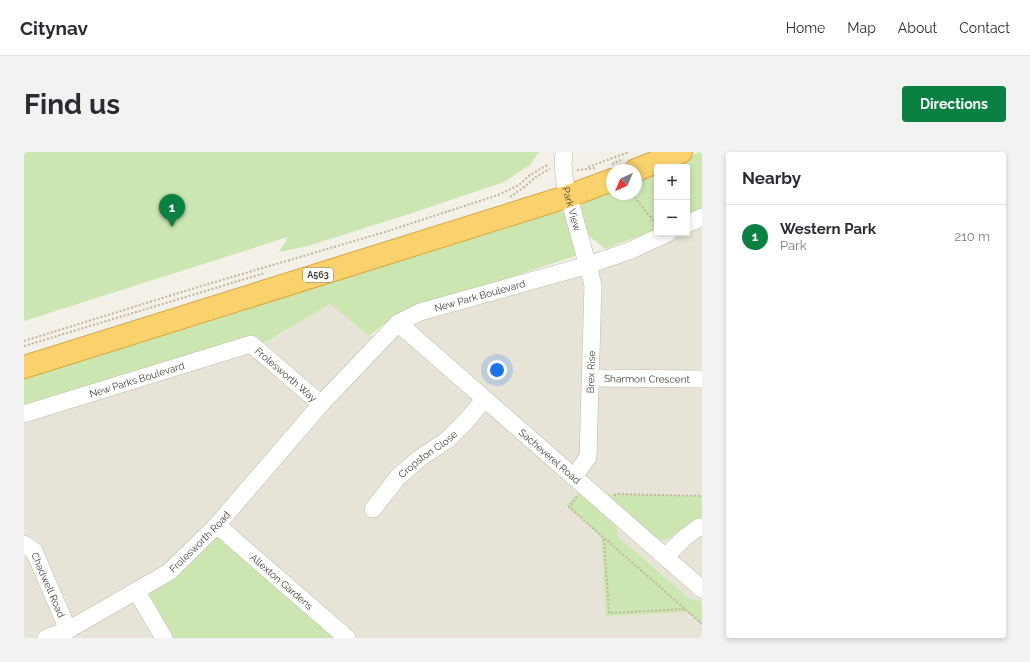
<!DOCTYPE html>
<html lang="en">
<head>
<meta charset="utf-8">
<style>
	:root { --surface:#fff; --page:#f2f2f3; --text:#2b2b33; --muted:#7c7c81; --line:#e1e1e2; --accent:#0b8043 }
	body { margin:0; font-family:Raleway,sans-serif; background:var(--page); color:var(--text) }
	.controls { position:absolute; right:12px; top:12px; display:grid; overflow:hidden; border-radius:4px; box-shadow:0 2px 6px #0003 }
	.controls button { width:36px; height:36px; display:grid; place-items:center; padding:0; border:0; border-bottom:1px solid var(--line); background:var(--surface); color:var(--text); font:20px sans-serif }
	.compass { position:absolute; left:582px; top:12px; width:36px; height:36px; border-radius:50%; background:var(--surface); box-shadow:0 2px 6px #0003; rotate:224deg }
	.you { position:absolute; left:473px; top:218px; width:14px; height:14px; margin:-10px; border:3px solid #fff; border-radius:50%; background:#1a73e8; box-shadow:0 0 0 6px #1a73e833 }
	.badge { display:grid; place-items:center; width:26px; height:26px; border-radius:50%; background:var(--accent); color:#fff; font-size:13px; font-weight:700 }
	.pin { position:absolute; translate:-50% -33px; filter:drop-shadow(0 1px 2px #0008) }
	.pin::after { content:''; position:absolute; top:21px; width:14px; height:12px; background:inherit; clip-path:polygon(0 0,100% 0,50% 100%) }
	.list { margin:0; padding:0; list-style:none }
	h2 { display:flex; justify-content:space-between; align-items:center; height:52px; margin:0; padding:0 16px; font-size:17px }
	h2 small { font-size:13px; font-weight:400; color:var(--muted) }
	.list li { display:grid; grid-template-columns:26px 1fr auto; gap:12px; align-items:center; box-sizing:border-box; height:64px; padding:0 16px; border-top:1px solid var(--line) }
	.list b { display:block; font-size:15px; white-space:nowrap }
	.list p { margin:0; font-size:13px; white-space:nowrap; color:var(--muted) }
	.list em { font-size:13px; font-style:normal; color:var(--muted) }
	.map { position:relative; flex:none; width:678px; height:486px; overflow:hidden; border-radius:4px }
	header { display:flex; align-items:center; gap:24px; box-sizing:border-box; height:56px; padding:0 20px; background:var(--surface); border-bottom:1px solid var(--line) }
	header strong { font-size:19px }
	nav { display:flex; gap:22px; margin-inline-start:auto; font-size:14px }
	.intro { display:flex; align-items:center; justify-content:space-between; box-sizing:border-box; height:96px; padding:0 24px }
	h1 { margin:0; font-size:28px }
	.button { padding:10px 18px; border-radius:4px; background:var(--accent); color:#fff; font-size:14px; font-weight:700 }
	main { display:flex; gap:24px; padding:0 24px }
	aside { flex:1; background:var(--surface); border-radius:4px; box-shadow:0 2px 6px #0003 }
	.map>svg:first-child { display:block }
	.residential { fill:#e7e3d6 }
	.green { fill:#cce6b2 }
	.lines { fill:none; stroke-linecap:round; stroke-linejoin:round }
	.minor-casing { stroke:#beb8aa; stroke-width:18 }
	.highway-casing { stroke:#d8a73d; stroke-width:24 }
	.path { stroke:#c0b59c; stroke-width:2; stroke-dasharray:2 2; stroke-linecap:butt }
	.minor { stroke:#fff; stroke-width:17 }
	.highway { stroke:#f9d26d; stroke-width:22 }
	.labels { text-anchor:middle; dominant-baseline:central; stroke-width:3; stroke-linejoin:round; paint-order:stroke }
	.shield { fill:#fff; stroke:#7e7a73; stroke-width:1 }
	.shield-label { font-size:9px; font-weight:bold; fill:#464137 }
	.street-label { font-size:10px; fill:#464137; stroke:#fff }
</style>
</head>
<body>
<header>
<strong>Citynav</strong>
<nav><a>Home</a><a>Map</a><a>About</a><a>Contact</a></nav>
</header>
<div class="intro"><h1>Find us</h1><a class="button">Directions</a></div>
<main>
<div class="map">
<svg width="678" height="486" viewBox="0 0 678 486">
	<rect width="100%" height="100%" fill="#f3f0e8"/>
	<path class="residential" d="M678 65V486H0V269L227 200 306 152 345 184 597 102 643 81H663V72Z"/>
	<g class="green">
		<path d="M0 0H515L506 13 480 30 385 62 284 94 255 100 264 85 0 169Z"/>
		<path d="M676 0H678V57L663 65V15H639Z"/>
		<path d="M633 18V77L581 97 564 83 556 54 566 45 588 36V42H612V26Z"/>
		<path d="M521 60H541L552 93 551 104 370 164 345 184 306 152 239 192 0 257V220Z"/>
		<path d="M554 341 593 374V384L666 447 675 448 678 451V473L663 460 582 464 577 385 542 353Z"/>
		<path d="M580 342 678 344V370L648 386 635 388Z"/>
		<path d="M193 373 323 486H140L113 440Z"/>
	</g>
	<g class="lines">
		<defs>
			<g id="minor">
				<path id="s1" d="M540 0 539 13 541 31 569 133 564 305 550 325"/>
				<path d="M663 72 678 65"/>
				<path id="s2" d="M374 171 678 437"/>
				<path id="s3" d="M567 226 678 227"/>
				<path id="s4" d="M0 262 227 192 297 252"/>
				<path id="s5" d="M349 357 374 325 396 306 423 288 443 268 460 248"/>
				<path id="s6" d="M193 373 323 486"/>
				<path id="s7" d="M0 392 10 399 44 478"/>
				<path d="M642 404 659 387 675 375H678"/>
				<path d="M113 440 140 486"/>
				<path id="s8" d="M22 486 44 478 145 420 193 373 297 252 374 171 396 160 564 113 605 99 644 81"/>
			</g>
			<g id="highway">
				<path d="M612 18 657 0"/>
				<path d="M0 215 545 44 588 28"/>
			</g>
		</defs>
		<use href="#minor" class="minor-casing"/>
		<use href="#highway" class="highway-casing"/>
		<g class="path">
			<path d="M588 12 599 7"/>
			<path d="M564 15 605 0"/>
			<path d="M553 18 572 16"/>
			<path d="M608 42 632 72"/>
			<path d="M486 45 499 36 513 24 526 17"/>
			<path d="M0 189 174 135 361 80 474 43 495 33 506 23 525 12"/>
			<path d="M0 194 241 121"/>
			<path d="M590 343 593 342 678 344"/>
			<path d="M553 345 545 355 678 472"/>
			<path d="M580 387 585 461 661 457"/>
		</g>
		<use href="#minor" class="minor"/>
		<use href="#highway" class="highway"/>
	</g>
	<g class="labels">
		<rect class="shield" x="279" y="116" width="30" height="14" rx="3"/>
		<g class="shield-label">
			<text x="294" y="123">A563</text>
		</g>
		<g class="street-label">
			<text stroke="none"><textPath href="#s1" startOffset="58">Park View</textPath></text>
			<text stroke="none"><textPath href="#s8" startOffset="565">New Park Boulevard</textPath></text>
			<text transform="translate(567 220) rotate(-88)">Brex Rise</text>
			<text stroke="none"><textPath href="#s4" startOffset="284">Frolesworth Way</textPath></text>
			<text stroke="none"><textPath href="#s3" startOffset="56">Sharmon Crescent</textPath></text>
			<text stroke="none"><textPath href="#s4" startOffset="118">New Parks Boulevard</textPath></text>
			<text stroke="none"><textPath href="#s5" startOffset="78">Cropston Close</textPath></text>
			<text stroke="none"><textPath href="#s2" startOffset="202">Sacheverel Road</textPath></text>
			<text stroke="none"><textPath href="#s8" startOffset="183">Frolesworth Road</textPath></text>
			<text stroke="none"><textPath href="#s6" startOffset="86">Allexton Gardens</textPath></text>
			<text stroke="none"><textPath href="#s7" startOffset="49">Chadwell Road</textPath></text>
		</g>
	</g>
</svg>
<div class="controls">
<button>+</button>
<button>−</button>
</div>
<svg class="compass" viewBox="-18 -18 36 36"><path d="M0-13l5 13h-10z" fill="#e53935"/><path d="M0 13l5-13h-10z" fill="#7c7c81"/></svg>
<div class="you"></div>
<div class="pin badge" style="left:148px;top:75px">1</div>
</div>
<aside>
<h2>Nearby<small></small></h2>
<ul class="list">
<li><span class="badge">1</span><div><b>Western Park</b><p>Park</p></div><em>210 m</em></li>
</ul>
</aside>
</main>
</body>
</html>
